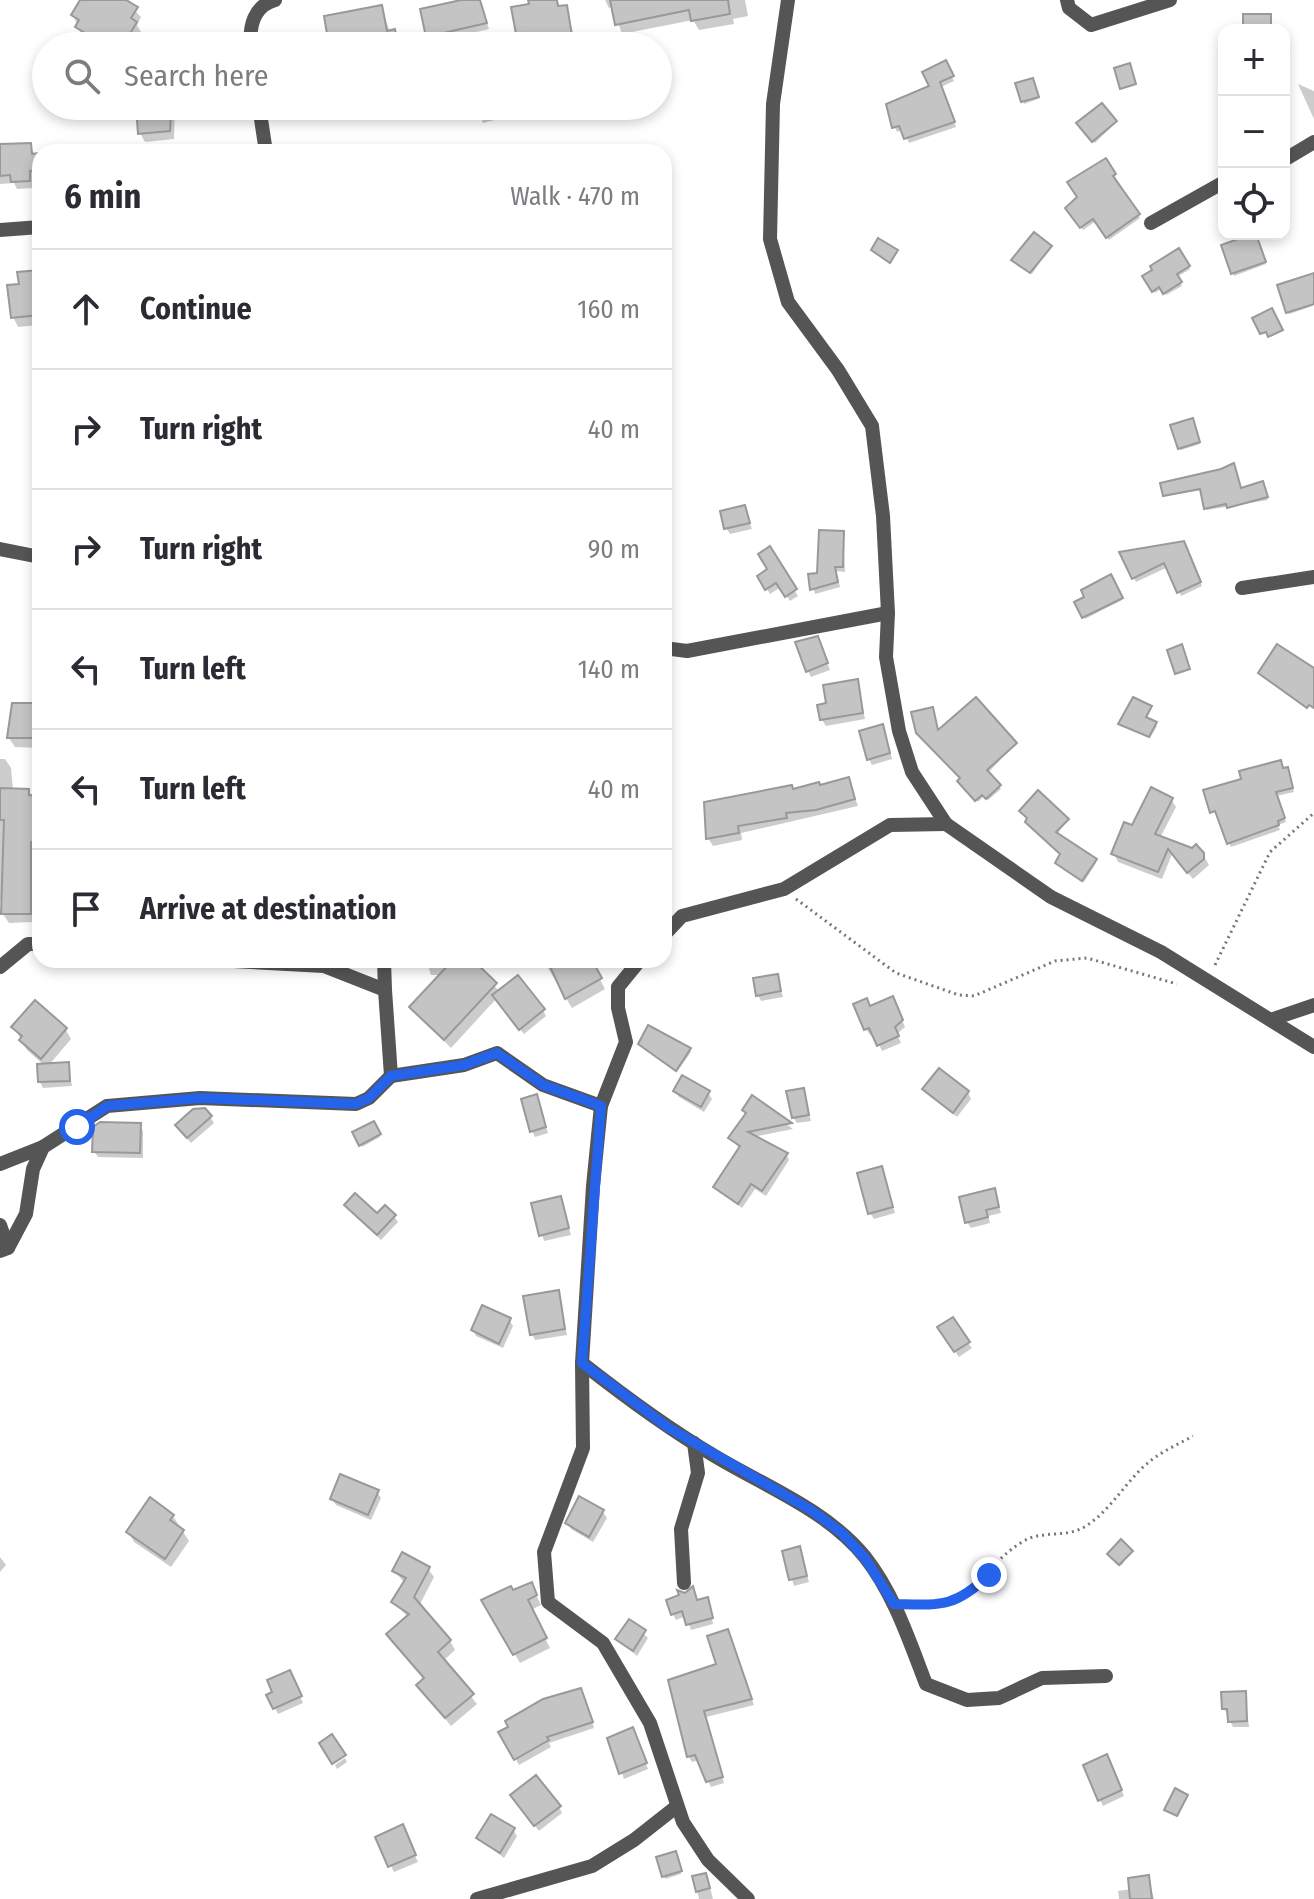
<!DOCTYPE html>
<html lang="en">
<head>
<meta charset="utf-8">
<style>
	:root { --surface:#fff; --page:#f2f2f3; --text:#2b2b33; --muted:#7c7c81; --line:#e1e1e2 }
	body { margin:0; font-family:"Fira Sans Condensed",sans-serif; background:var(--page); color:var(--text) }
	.controls { position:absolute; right:24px; top:24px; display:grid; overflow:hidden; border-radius:16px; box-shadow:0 4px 12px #0003 }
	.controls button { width:72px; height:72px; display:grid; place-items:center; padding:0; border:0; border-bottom:2px solid var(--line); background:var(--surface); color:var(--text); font:40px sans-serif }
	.stop { position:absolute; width:24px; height:24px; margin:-18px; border:6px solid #2563eb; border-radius:50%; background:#fff }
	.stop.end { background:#2563eb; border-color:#fff; box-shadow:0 2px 8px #0008 }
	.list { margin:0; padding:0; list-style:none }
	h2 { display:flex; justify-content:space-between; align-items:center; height:104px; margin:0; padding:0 32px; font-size:34px }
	h2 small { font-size:26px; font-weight:400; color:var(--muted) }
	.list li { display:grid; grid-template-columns:52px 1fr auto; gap:24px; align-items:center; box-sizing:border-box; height:120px; padding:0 32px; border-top:2px solid var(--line) }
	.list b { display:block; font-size:30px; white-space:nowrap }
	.list em { font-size:26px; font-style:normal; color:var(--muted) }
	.icon { flex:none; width:44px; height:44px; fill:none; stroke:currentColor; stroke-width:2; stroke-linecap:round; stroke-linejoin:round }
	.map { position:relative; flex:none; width:1314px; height:1899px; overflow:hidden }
	.search { position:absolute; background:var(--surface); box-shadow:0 4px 12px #0003; left:32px; top:32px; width:640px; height:88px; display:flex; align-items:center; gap:20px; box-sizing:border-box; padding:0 28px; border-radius:44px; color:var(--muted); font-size:30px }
	.panel { position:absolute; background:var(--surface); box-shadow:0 4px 12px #0003; left:32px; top:144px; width:640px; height:824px; border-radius:24px }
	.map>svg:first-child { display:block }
	.shadow { fill:#0003 }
	.building { fill:#c4c4c4; stroke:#999; stroke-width:2 }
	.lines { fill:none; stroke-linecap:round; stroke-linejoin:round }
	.path { stroke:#777; stroke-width:3; stroke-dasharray:2 4; stroke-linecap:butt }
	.minor { stroke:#555; stroke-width:14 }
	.route { stroke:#2563eb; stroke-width:10 }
</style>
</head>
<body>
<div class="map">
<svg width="1314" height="1899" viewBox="0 0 1314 1899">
	<rect width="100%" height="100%" fill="#fff"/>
	<g class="shadow">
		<path d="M82 0H129L128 3 141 17 137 25 141 32 133 45 76 46 81 33 73 15Z"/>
		<path d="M455 0H472L482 7 489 29 431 43 422 11 456 3Z"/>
		<path d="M536 0H557L560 8 566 7 576 46H526L518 33Z"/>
		<path d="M605 0H745L748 16 733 19 734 24 699 30 693 20 622 34 613 7 609 8Z"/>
		<path d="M381 7 390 32H394L400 46H331Z"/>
		<path d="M153 34 185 36 190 46H152Z"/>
		<path d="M945 63 954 81 941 87 956 127 909 143 903 129 897 132 889 114 932 88Z"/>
		<path d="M1033 82 1038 99 1024 104 1018 84Z"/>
		<path d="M1298 84 1314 91V119Z"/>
		<path d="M127 106H175L174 139 145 142 140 133 138 107Z"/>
		<path d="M476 106H565L566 115 535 119 530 111 483 123Z"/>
		<path d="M1116 122 1095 143 1078 123Z"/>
		<path d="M0 142 3 146 30 145 35 156 40 158V178L33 179 34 188 17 189 14 183 0 184Z"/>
		<path d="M1106 161 1140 218 1109 240 1096 221 1083 230 1068 208Z"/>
		<path d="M1256 237 1266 264 1234 276 1233 273Z"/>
		<path d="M1050 247 1032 274 1015 262Z"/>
		<path d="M1178 250 1190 269 1177 277 1182 286 1166 295 1162 288 1155 293 1145 276Z"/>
		<path d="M40 272V325L18 327 13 317 21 286Z"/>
		<path d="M1314 276 1313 306 1289 314 1288 312Z"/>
		<path d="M664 405 669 415 666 470H664Z"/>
		<path d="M1193 422 1200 444 1181 450 1179 448Z"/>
		<path d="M1221 471 1242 498 1264 485 1268 500 1207 510 1202 490 1165 496Z"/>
		<path d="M744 507 752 529 730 534 726 528Z"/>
		<path d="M843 533 845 572 836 571 840 587 815 594 810 576 819 574Z"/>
		<path d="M1185 548 1202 586 1181 596 1168 567 1136 582 1122 554Z"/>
		<path d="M769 549 798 596 790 601 781 587 770 594 759 576 770 570Z"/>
		<path d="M1111 577 1122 600 1085 619 1077 603Z"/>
		<path d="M821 645 830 670 811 677 808 671Z"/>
		<path d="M857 681 865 719 826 726 822 720 829 705Z"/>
		<path d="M40 705V748L15 747 9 738Z"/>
		<path d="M1151 708 1147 719 1157 726 1150 738 1122 726Z"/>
		<path d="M882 726 892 759 872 765 869 759Z"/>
		<path d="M938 732 1015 744 988 773 1001 789 988 800 984 796 978 802 960 783 962 779 920 736Z"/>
		<path d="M0 759H5L11 768 13 790 28 791 40 803V851H35V922L9 923 3 914V901H0Z"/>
		<path d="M1287 769 1294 792 1276 796 1286 822 1278 825 1280 830 1231 847 1206 791Z"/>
		<path d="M848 779 858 806 741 833 742 840 713 846 708 838 705 817Z"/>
		<path d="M1171 799 1176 807 1160 838 1192 850 1196 847 1205 858 1209 865 1193 879 1172 854 1162 879 1118 862 1114 854 1133 828Z"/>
		<path d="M1067 820 1057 835 1096 863 1084 882 1059 865 1062 855 1029 825Z"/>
		<path d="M426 960H479V969L500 992 543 1010 546 1016 524 1034 496 999 451 1048 412 1008 442 975H431Z"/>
		<path d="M543 960H590L605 989 572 1008Z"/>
		<path d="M777 976 783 997 761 1001 758 995Z"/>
		<path d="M35 1003 66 1030 71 1039 49 1065 68 1064 72 1086 43 1088 40 1082 44 1065 27 1050 14 1027Z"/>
		<path d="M895 1004 905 1027 897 1034 901 1043 882 1051 874 1033 870 1035 866 1029 870 1008Z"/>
		<path d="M642 1046 690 1049 691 1052 677 1072Z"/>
		<path d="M925 1089 968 1092 971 1099 957 1117Z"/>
		<path d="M802 1090 811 1121 797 1123 793 1117Z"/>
		<path d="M675 1091 708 1093 712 1099 704 1112 679 1097Z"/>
		<path d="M536 1096 548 1133 535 1137 532 1131Z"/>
		<path d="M753 1098 793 1129 753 1137 786 1154 789 1160 766 1196 755 1189 742 1208 715 1187 740 1149 730 1138 747 1115Z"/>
		<path d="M210 1117 214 1123 191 1143 181 1131Z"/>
		<path d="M373 1123 380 1137 362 1147 355 1133Z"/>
		<path d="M140 1125 143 1131V1158L98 1157 94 1151Z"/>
		<path d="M881 1168 895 1213 874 1219 870 1213Z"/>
		<path d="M994 1190 1001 1213 988 1216 990 1223 971 1228 967 1222Z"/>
		<path d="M560 1198 571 1235 544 1241 533 1204Z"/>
		<path d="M346 1205 377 1216H394L398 1222 381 1240Z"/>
		<path d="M558 1292 567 1335 535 1340 532 1334Z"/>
		<path d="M509 1320 513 1326 503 1348 476 1336 473 1330Z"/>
		<path d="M943 1334 968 1343 972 1348 959 1357Z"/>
		<path d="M377 1492 381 1498 371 1520 336 1505 332 1499Z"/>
		<path d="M603 1512 607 1518 593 1542 571 1529 568 1523Z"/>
		<path d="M173 1516 189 1541 171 1567 134 1542 129 1533Z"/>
		<path d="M799 1548 809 1582 794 1586 784 1552Z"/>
		<path d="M1131 1552 1121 1566 1111 1557Z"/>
		<path d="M0 1557 6 1565 0 1572Z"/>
		<path d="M428 1569 434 1577 419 1606 450 1641 455 1650 443 1661 477 1704 451 1726 419 1686 426 1680 388 1635 408 1617 393 1602 405 1583 394 1571Z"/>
		<path d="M531 1584 541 1605 531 1610 550 1648 520 1663 484 1601Z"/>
		<path d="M693 1589 698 1601 707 1599 709 1602 713 1624 691 1630 686 1616 676 1620 673 1614Z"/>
		<path d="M630 1621 648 1638 637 1656 617 1639Z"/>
		<path d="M730 1637 754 1705 706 1717 724 1783 711 1787 699 1760 692 1762 689 1757 670 1681 718 1665Z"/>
		<path d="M292 1678 303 1703 278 1714 269 1696Z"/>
		<path d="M1245 1693 1249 1727H1233L1224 1708Z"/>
		<path d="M584 1696 594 1728 549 1743 551 1747 519 1765 501 1733Z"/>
		<path d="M635 1736 648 1769 624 1779 610 1739Z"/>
		<path d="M345 1758 347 1762 337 1769 335 1765Z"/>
		<path d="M1109 1762 1124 1796 1103 1806 1100 1800Z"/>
		<path d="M1187 1796 1178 1817 1167 1812 1166 1810Z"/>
		<path d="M516 1801 559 1807 562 1813 539 1831Z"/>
		<path d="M513 1830 517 1836 504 1858 478 1838Z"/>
		<path d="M405 1833 418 1862 394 1872 377 1838Z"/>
		<path d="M677 1856 681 1874 665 1879 664 1876Z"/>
		<path d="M1148 1877 1154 1899H1119L1118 1891 1131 1889Z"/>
		<path d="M694 1878 708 1880 713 1899H699Z"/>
	</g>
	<g class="building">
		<path d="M80 0H126L138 7 131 18 137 22 128 37H121L116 46H95L98 41 75 27 79 20 71 15Z"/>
		<path d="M461 0H480L487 23 426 37 420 9Z"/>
		<path d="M528 0H557L558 6 567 5 573 41 555 46H524L521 33 516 34 511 7 529 4Z"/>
		<path d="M610 0H728L730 14 691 21 689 10 615 25Z"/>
		<path d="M382 5 387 31 395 29 398 46H329L324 16Z"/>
		<rect x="1243" y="14" width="28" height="16"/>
		<path d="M946 60 954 76 940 82 955 122 904 139 899 126 892 128 886 104 929 86 922 72Z"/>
		<path d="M1130 63 1136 84 1120 89 1114 68Z"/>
		<path d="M1033 78 1039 97 1021 102 1015 83Z"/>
		<path d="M1102 103 1117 121 1092 142 1076 123Z"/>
		<path d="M136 106 171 110 170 131 138 134Z"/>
		<path d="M31 143 32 154 40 153V170L30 171V181L11 182 10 175 0 176V144Z"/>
		<path d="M1106 158 1116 174 1113 176 1140 214 1106 238 1093 219 1080 228 1065 208 1077 197 1067 182Z"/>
		<path d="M1034 232 1052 246 1030 273 1011 260Z"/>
		<path d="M1252 234H1256L1266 262 1231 274 1221 245Z"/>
		<path d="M878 238 898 250 890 263 871 250Z"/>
		<path d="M1179 248 1190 266 1177 274 1182 282 1163 294 1159 287 1152 292 1142 276 1152 270 1150 266Z"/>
		<path d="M40 270V315L11 318 7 285 19 284 17 272Z"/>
		<path d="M1314 273V304L1286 313 1277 285Z"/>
		<path d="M1272 308 1283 330 1268 337 1266 332 1260 334 1252 318Z"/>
		<path d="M1193 418 1200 442 1178 449 1170 425Z"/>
		<path d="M1234 463 1241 488 1263 481 1268 497 1227 508 1226 504 1204 509 1200 489 1163 496 1160 483 1221 469Z"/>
		<path d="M745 505 750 523 724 529 720 511Z"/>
		<path d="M819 530 844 531 843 567H835L838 582 810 590 808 574 817 573Z"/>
		<path d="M1184 541 1201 582 1177 593 1164 563 1132 579 1119 552Z"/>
		<path d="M770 546 797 589 785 597 776 583 765 590 757 576 767 569 758 554Z"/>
		<path d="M1111 574 1123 598 1082 618 1074 602 1084 597 1081 590Z"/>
		<path d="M818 636 828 663 806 672 795 642Z"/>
		<path d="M1182 644 1190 669 1175 674 1167 650Z"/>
		<path d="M1277 644 1314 668V708L1309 705 1307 708 1258 673Z"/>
		<path d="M858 679 863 713 820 720 817 705 826 703 823 685Z"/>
		<path d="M976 697 1017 743 987 770 1001 785 986 799 982 795 975 801 957 781 960 778 916 733 911 712 933 707 938 730Z"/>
		<path d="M1133 697 1152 706 1146 717 1157 722 1149 737 1118 724Z"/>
		<path d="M12 703H40V738H7Z"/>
		<path d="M883 724 890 753 867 760 859 731Z"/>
		<path d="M1281 760 1283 768 1288 767 1293 788 1276 792 1285 818 1278 821 1279 825 1227 844 1215 811 1210 813 1203 790 1241 779 1239 771Z"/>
		<path d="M849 777 855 799 816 810 786 813 787 818 738 826 739 833 706 839 704 802 792 785 793 789 819 782 820 785Z"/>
		<path d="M1151 787 1173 798 1155 834 1192 848 1196 844 1204 853V859L1187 873 1168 849 1158 872 1111 854 1124 822 1132 825Z"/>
		<path d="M0 788 29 789V795L38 796 40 831H36V842H31V914H1L4 820H0Z"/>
		<path d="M1038 790 1069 819 1056 832 1097 859 1082 881 1055 863 1060 854 1025 822 1027 818 1019 811Z"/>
		<path d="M453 960H473L497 983 444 1040 409 1007Z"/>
		<path d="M547 960H592L602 978 565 999Z"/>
		<path d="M778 974 781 991 756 996 753 978Z"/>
		<path d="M518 975 545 1009 519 1030 492 995Z"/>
		<path d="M893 996 903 1020 895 1027 899 1036 877 1046 869 1028 864 1030 853 1004 867 998 870 1006Z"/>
		<path d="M35 1000 67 1028 41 1059 19 1040 22 1036 11 1027Z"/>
		<path d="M648 1025 691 1048 676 1071 638 1044Z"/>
		<path d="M69 1062 70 1081 38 1082 37 1064Z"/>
		<path d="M939 1068 969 1091 953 1113 922 1089Z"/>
		<path d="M682 1075 710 1091 701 1107 673 1091Z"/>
		<path d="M804 1088 809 1115 792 1118 786 1091Z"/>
		<path d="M537 1094 546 1127 530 1132 521 1099Z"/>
		<path d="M752 1095 792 1123 748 1132 788 1153 762 1191 751 1184 738 1204 713 1187 740 1146 728 1138 746 1113 742 1110Z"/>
		<path d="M205 1108 212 1116 187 1138 175 1125 193 1109Z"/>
		<path d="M374 1121 381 1134 359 1146 352 1132Z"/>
		<path d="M100 1122 141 1123 140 1153 92 1152 93 1127Z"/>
		<path d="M882 1166 893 1207 868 1214 857 1173Z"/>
		<path d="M995 1188 999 1207 986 1210 988 1217 965 1223 959 1197Z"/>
		<path d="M355 1193 377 1213 385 1205 396 1215 377 1235 344 1205Z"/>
		<path d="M561 1196 569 1228 539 1236 531 1203Z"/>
		<path d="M559 1290 565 1329 530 1335 523 1296Z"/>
		<path d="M482 1305 511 1318 499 1344 471 1330Z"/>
		<path d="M953 1317 970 1342 954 1352 937 1327Z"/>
		<path d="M340 1474 379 1490 368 1515 330 1499Z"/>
		<path d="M579 1496 604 1510 589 1537 565 1523Z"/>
		<path d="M150 1497 174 1515 170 1520 184 1530 165 1559 126 1532Z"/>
		<path d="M1121 1539 1133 1551 1119 1565 1107 1554Z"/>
		<path d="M800 1546 807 1576 789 1580 782 1551Z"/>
		<path d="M402 1552 430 1567 414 1597 451 1640 438 1652 474 1694 445 1718 416 1685 424 1678 386 1634 409 1614 391 1602 406 1578 392 1571Z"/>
		<path d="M532 1582 537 1595 528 1600 547 1638 513 1655 481 1600 511 1586 513 1590Z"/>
		<path d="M693 1586 697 1600 708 1597 713 1618 686 1625 682 1611 671 1615 666 1600 679 1595 677 1590 685 1593Z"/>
		<path d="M629 1619 646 1630 633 1651 615 1639Z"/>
		<path d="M728 1629 752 1699 704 1711 723 1777 706 1782 695 1755 687 1757 668 1680 716 1664 707 1636Z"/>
		<path d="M290 1670 302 1696 273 1709 266 1695 272 1692 267 1680Z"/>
		<path d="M581 1688 593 1722 547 1737 549 1740 514 1760 498 1732 508 1727 505 1721 543 1699Z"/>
		<path d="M1246 1691 1247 1721 1228 1722 1227 1709H1222L1221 1692Z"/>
		<path d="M633 1727 647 1763 619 1774 607 1738Z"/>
		<path d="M332 1734 346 1755 332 1764 319 1743Z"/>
		<path d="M1107 1754 1122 1790 1098 1801 1083 1765Z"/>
		<path d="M536 1775 561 1806 534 1826 510 1795Z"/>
		<path d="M1175 1788 1188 1795 1177 1816 1164 1810Z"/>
		<path d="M491 1814 515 1828 500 1853 476 1838Z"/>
		<path d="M403 1824 416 1855 388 1867 375 1837Z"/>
		<path d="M676 1851 682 1871 662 1877 656 1857Z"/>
		<path d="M706 1873 710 1888 696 1892 692 1876Z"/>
		<path d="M1149 1875 1152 1899H1130L1128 1878Z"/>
	</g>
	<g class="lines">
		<g class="path">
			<path d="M796 899 896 973 959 995 974 996 1055 961 1087 958 1177 984"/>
			<path d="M1215 965 1270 852 1314 813"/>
			<path d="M910 1605C990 1605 970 1575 1022 1542 1043 1529 1066 1539 1086 1526 1109 1511 1122 1488 1141 1469 1156 1454 1175 1446 1193 1436"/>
		</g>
		<g class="minor">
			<path d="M788 0 773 104 770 239 788 302 838 370 872 426 883 516 888 613 886 657 899 731 912 772 946 824 1051 897 1161 952 1314 1047"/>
			<path d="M1067 0 1069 8 1091 25 1170 0"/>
			<path d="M251 46C249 26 254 6 275 0"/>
			<path d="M259 106 266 152"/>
			<path d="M1284 160 1314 142"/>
			<path d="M1151 223 1224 182"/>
			<path d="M0 230 40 227"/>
			<path d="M0 549 40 557"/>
			<path d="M1242 588 1314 577"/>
			<path d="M664 648 687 651 888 613"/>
			<path d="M664 935 682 916 784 889 890 825 946 824"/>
			<path d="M215 960 324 966 385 990 391 1076 464 1065 497 1053 543 1085 601 1106"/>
			<path d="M384 960 385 990"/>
			<path d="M640 960 618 987V1008L626 1042 601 1106 593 1186 582 1363 583 1448 544 1552 548 1602 603 1643 650 1723 683 1822 708 1860 748 1899"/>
			<path d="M0 967 28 944H40"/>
			<path d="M1273 1019 1314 1005"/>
			<path d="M0 1164 43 1147"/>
			<path d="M0 1225 8 1248"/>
			<path d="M0 1251 8 1248 26 1214 33 1169 43 1147 107 1106 200 1098 356 1104 369 1098 391 1076"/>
			<path d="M582 1363C624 1396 667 1428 713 1455 764 1486 826 1509 865 1557 894 1594 909 1640 926 1684L967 1700 999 1698 1042 1678 1106 1676"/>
			<path d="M684 1583 681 1529 698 1473 694 1443"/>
			<path d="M477 1899 592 1866 634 1840 676 1807"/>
		</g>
	</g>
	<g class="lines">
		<path class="route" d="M77 1127 107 1106 200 1098 356 1104 369 1098 391 1076 464 1065 497 1053 543 1085 601 1106 582 1363 669 1428 811 1510 842 1533 865 1558 894 1604C941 1605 954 1608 989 1575"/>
	</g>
</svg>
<div class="controls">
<button>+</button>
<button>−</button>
<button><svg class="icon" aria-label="locate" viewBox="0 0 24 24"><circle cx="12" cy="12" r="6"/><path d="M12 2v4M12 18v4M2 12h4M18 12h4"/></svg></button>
</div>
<div class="stop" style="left:77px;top:1127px"></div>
<div class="stop end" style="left:989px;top:1575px"></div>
<div class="search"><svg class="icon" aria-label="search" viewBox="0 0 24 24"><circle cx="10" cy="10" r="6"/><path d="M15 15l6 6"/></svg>Search here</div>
<section class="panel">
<h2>6 min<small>Walk · 470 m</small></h2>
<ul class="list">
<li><svg class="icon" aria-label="ahead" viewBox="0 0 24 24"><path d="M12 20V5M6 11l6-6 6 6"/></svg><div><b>Continue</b></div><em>160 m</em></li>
<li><svg class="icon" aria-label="right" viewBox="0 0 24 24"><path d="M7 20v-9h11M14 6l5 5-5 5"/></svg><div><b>Turn right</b></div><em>40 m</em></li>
<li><svg class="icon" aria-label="right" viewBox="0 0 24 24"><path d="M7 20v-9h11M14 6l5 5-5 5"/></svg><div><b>Turn right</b></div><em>90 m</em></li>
<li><svg class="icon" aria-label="left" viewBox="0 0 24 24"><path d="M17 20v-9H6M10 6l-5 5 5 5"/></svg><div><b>Turn left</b></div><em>140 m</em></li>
<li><svg class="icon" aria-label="left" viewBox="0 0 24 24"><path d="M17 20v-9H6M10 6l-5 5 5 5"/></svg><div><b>Turn left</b></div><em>40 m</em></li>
<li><svg class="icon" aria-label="arrive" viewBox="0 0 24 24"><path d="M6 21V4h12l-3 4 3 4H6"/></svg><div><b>Arrive at destination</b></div></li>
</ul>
</section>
</div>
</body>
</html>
